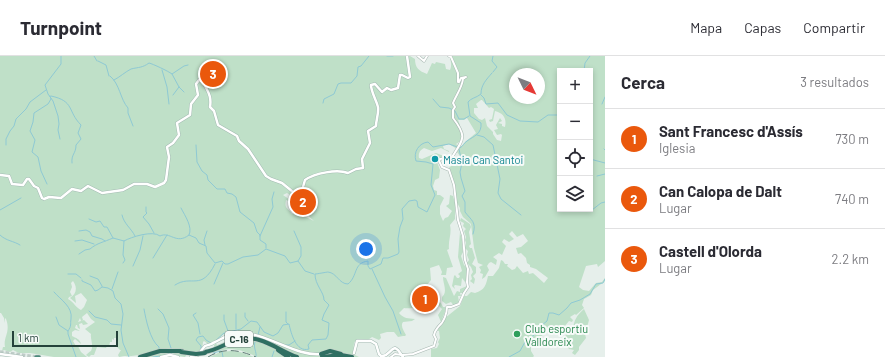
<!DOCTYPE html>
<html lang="es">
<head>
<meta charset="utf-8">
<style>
	:root { --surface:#fff; --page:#f2f2f3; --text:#2b2b33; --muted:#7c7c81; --line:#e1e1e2; --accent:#ea580c }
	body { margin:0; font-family:Barlow,sans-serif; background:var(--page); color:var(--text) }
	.controls { position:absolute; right:12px; top:12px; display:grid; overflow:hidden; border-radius:0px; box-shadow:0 2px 6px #0003 }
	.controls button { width:36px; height:36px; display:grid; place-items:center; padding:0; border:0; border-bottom:1px solid var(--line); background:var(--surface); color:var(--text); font:20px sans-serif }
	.compass { position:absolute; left:509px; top:12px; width:36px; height:36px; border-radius:50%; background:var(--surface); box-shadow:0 2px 6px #0003; rotate:133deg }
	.scale { position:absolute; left:12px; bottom:10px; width:106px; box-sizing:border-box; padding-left:4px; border:2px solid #24423a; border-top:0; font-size:11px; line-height:14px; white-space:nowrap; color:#24423a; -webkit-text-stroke:3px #f7fbf9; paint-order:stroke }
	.you { position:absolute; left:366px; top:193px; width:14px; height:14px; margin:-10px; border:3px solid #fff; border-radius:50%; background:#1a73e8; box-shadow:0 0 0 6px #1a73e833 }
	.badge { display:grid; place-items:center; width:26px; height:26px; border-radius:50%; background:var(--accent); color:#fff; font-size:13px; font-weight:700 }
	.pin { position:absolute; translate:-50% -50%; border:2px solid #fff; box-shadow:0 1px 4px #0006 }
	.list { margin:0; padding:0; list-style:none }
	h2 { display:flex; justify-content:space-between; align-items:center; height:52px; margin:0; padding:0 16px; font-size:17px }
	h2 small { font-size:13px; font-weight:400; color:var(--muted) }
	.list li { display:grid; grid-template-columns:26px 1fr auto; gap:12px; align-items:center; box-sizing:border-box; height:60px; padding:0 16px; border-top:1px solid var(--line) }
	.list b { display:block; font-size:15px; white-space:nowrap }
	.list p { margin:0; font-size:13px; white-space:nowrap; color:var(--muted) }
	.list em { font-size:13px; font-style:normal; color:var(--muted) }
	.icon { flex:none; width:22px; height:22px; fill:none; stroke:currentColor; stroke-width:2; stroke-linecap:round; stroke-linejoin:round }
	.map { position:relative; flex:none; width:605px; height:301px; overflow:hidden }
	header { display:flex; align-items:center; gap:24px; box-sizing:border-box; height:56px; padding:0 20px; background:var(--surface); border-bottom:1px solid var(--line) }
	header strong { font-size:19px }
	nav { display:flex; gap:22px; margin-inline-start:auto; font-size:14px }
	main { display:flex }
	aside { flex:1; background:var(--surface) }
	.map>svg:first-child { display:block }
	.green { fill:#bfe0c8; fill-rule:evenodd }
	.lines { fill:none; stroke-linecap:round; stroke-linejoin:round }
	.stream { stroke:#8ec9d4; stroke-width:1 }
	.trunk-tunnel { stroke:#bfccc8; stroke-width:3.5; stroke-dasharray:3.5 2; stroke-linecap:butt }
	.tertiary-casing { stroke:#a8b8b2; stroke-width:3 }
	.secondary-casing { stroke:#a4bbb3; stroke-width:3.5 }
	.trunk-casing { stroke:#c2cac8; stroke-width:4.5 }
	.motorway-casing { stroke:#c2cac8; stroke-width:5 }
	.tertiary { stroke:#fff; stroke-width:2 }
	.secondary { stroke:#fff; stroke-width:2.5 }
	.trunk { stroke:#4c8a7c; stroke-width:3.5 }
	.motorway { stroke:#2f6f62; stroke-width:4 }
	.rail { stroke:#5f7d75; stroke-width:1; stroke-dasharray:8 4; stroke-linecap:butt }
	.motorway-bridge-casing { stroke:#c2cac8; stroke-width:5; stroke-linecap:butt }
	.motorway-bridge { stroke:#2f6f62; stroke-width:4 }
	.culture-dot { fill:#0f9aa8; stroke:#f7fbf9; stroke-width:1.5 }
	.leisure-dot { fill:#2e9e5b; stroke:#f7fbf9; stroke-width:1.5 }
	.labels { text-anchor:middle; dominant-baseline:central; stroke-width:4; stroke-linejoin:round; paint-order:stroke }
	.shield { fill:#f7fbf9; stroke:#637a73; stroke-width:1 }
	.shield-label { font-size:10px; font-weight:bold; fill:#24423a }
	.culture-label { font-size:11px; fill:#0d838f; stroke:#f7fbf9; text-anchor:start }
	.leisure-label { font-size:11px; fill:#27864d; stroke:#f7fbf9; text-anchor:start }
</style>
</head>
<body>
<header>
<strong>Turnpoint</strong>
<nav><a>Mapa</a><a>Capas</a><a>Compartir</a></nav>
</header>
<main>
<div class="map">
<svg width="605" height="301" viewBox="0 0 605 301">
	<rect width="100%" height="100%" fill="#e6efeb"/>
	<g class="green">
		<path d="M0 0H410L415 3C415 12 419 15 427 18L432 7 435 8 436 6 445 8 446 13 450 14C452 10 451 3 449 0H605V205L598 211 597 208 586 210 579 231 583 234 589 235 596 227 602 226 605 222V225L593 234 591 239 584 243 582 249 584 252 576 259 575 258 570 261 573 264 572 266 569 265 564 271 561 270 556 278 549 273 533 288H531V295L534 300 533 301H431V293L437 292 439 288 438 286 440 282 439 275 436 274 442 269 445 262 460 250 464 240H467L471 236 475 237C485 234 486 229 488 220H493L499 212 501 204 503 205 505 208H508L507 210 512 214 515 213 517 210 523 217 528 215 529 218 533 217 544 227 548 222 536 213 530 211V209L527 207 526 202 521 197 518 198 516 192 521 191 528 185 523 178 517 181 512 175 509 178 514 183 509 186 504 183 502 186 506 190 502 199 499 197 493 201 497 204 496 209 491 206 489 207 487 210 489 214 485 221 482 223 483 218 480 217 481 214 479 211 483 209 478 207 474 192 471 168 463 161 460 155V152L456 145 455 128 449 112 452 109H458L460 100 457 96 459 91 462 90 465 86 476 77 467 62 464 64H458L460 69 459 70C462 77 464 84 456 88L459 90 457 93 449 88 443 90 444 93 449 95V96L441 92 432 95 424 92C420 94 418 97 419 102L422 103 436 97 446 101C441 104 436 100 432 103L433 105 437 106 440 114 439 122 435 124 433 130 434 134 437 135V139H440L444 142 440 150V158L443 165 445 162 448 161 452 155 446 150 449 148 450 139 453 140 455 147V163L450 169C452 178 448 184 449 193L447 194 453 211 447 212 446 219H441L442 216 439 209 430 212 431 224 427 229 434 239 438 240V245L441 247 443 251H445L446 253 441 266 438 259 442 253 436 247C426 246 414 254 404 252L399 257C404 263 408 262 415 263L412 265 403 266C400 270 404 275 406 279L405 280H403L398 281 394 276H387L380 278 381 282 379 284 372 281 368 284 357 283 354 287 353 298 359 301H257C249 297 239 293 229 293 218 294 202 301 192 301 190 300 189 298 187 298L185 301 179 300 172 297 168 301H146L153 298 180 293C174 293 167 292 161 294 149 296 136 301 124 300L119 301 118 299 121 294H120L117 291 116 282H114V284L112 283V286H110L109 291 107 290 106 292 97 291 94 299H91L89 301 86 299C88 297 89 296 91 295 94 289 90 283 91 278L85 273 95 266 91 263 87 257 82 261 83 264 81 265 80 262 78 266 84 264 88 268 83 269 82 267 79 268 80 273 78 272 77 269H76L75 272 80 275 75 274 72 276V280C76 282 80 283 81 288L75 283 73 285 76 290H78L81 296 87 301H54L30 297H19L13 294 10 296 4 294 2 295 3 291H5C3 281 11 276 6 263L5 262 4 267V262L1 257H0ZM204 9 207 11 211 16 215 17C213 30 206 25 198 20L199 17H203L199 14 200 11ZM560 15H590V153H560ZM515 18H539V42H515ZM481 44H482L489 52 491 51 494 53 492 63 489 64 490 66 493 65 495 55C503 57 507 62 505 71L502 70V68L498 67 502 65 500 62 496 69 498 73 494 74 497 79 501 78 502 79 501 85 497 84 493 78V76L487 70 485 62 482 64 479 63 474 57V52H478L476 48ZM287 137 295 142 293 137 297 139 301 137 302 141 306 144V147L302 149 309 151 311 158 306 155V157L297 151 296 152 304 156 314 165 296 156 292 158C288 151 284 154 286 144L296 148 283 139ZM73 225C78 232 76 238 70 242L76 247 75 240 81 237 87 244 84 251 81 254C76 252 74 246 68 243L69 241 72 240 70 236 72 231 71 227ZM238 274V276L233 278 232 283 217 289 216 287 214 289V292L204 295 202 294 203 286 204 285 208 288C222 285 221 274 238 274Z"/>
		<path d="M461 162 470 168 471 171 469 176 471 188 469 190 470 192H472L475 202 472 208 476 211V217L473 220 475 223 474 228 470 225 472 223 471 219 473 216 471 211 467 207 469 204 467 199 468 195 465 192 466 187 465 184 466 181 464 175 466 173 463 170 464 167 460 165Z"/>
		<path d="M460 176 463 188 462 190 463 196 461 200 464 209 467 212 466 225 465 226 462 222 461 230 455 229 454 230 455 233 452 230 454 220 455 219 457 222H459L460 220 458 218 462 215 458 201Z"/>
		<path d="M443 221 446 222 454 240 457 235 460 236V233L467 230V232L463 237H460L461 240H458L459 246 454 250 451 246 446 248 442 245V241C448 236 443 228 443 221Z"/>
		<path d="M584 253 589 264 585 278 586 282 579 291V294L575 299 572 297 574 294 569 293 567 290 569 287 565 286 564 284 567 276 573 273C574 264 577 259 584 253Z"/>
		<path d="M231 295 240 296 254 301H210L220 296Z"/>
	</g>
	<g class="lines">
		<g class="stream">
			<path d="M94 0 97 5"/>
			<path d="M387 0H393"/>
			<path d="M493 0 492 5 497 11 493 16"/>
			<path d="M98 5 106 9 109 20"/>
			<path d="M162 14 167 31 169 48"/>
			<path d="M584 15 585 7 590 0"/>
			<path d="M172 18 179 31 184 36"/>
			<path d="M110 20C120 28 120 43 128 52V57L133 70"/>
			<path d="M114 24C120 21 125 16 131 13 139 11 142 12 149 7 153 8 168 15 172 18L184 10 188 9"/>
			<path d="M173 39 179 31"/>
			<path d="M481 39 484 42 486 48 498 47 507 59 520 65 538 66 548 59H560"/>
			<path d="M51 40C75 45 67 55 81 69L78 77 81 83 76 89C76 98 71 98 72 107"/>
			<path d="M433 43 440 51 449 52 455 55 459 63H464L469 60"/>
			<path d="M323 47 324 43 334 38 338 28 341 27H351L357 20 358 11 361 10 369 0"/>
			<path d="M602 48 605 41"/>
			<path d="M477 79 484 81 493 89 500 123 498 137 501 143 521 159"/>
			<path d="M60 83 58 74 59 68 58 60 53 45 48 38 45 29 61 8V0"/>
			<path d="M6 89V83L10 75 14 70 16 63 26 53 30 46 46 34"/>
			<path d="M196 89 197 106 202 115 207 119 208 124 217 133H225L227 137 232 138 236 141 240 156 254 167 257 176 260 179V184L266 188V192"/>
			<path d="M459 93 462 107 460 116 461 122 465 135 462 140 465 146V156C471 164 477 166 473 178"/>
			<path d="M604 93 605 94"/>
			<path d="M590 103 605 107"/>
			<path d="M597 120 605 118"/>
			<path d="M47 128 41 115 38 101 32 96 35 84 30 75 33 66 34 57 48 48 51 43 50 40"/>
			<path d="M146 151V156L147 157 143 161 149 168 154 177"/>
			<path d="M181 152C185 160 193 171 189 179"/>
			<path d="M590 152 592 154 601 147 605 146"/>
			<path d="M0 154 21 142"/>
			<path d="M122 159C124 168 131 172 135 180"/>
			<path d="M89 163 96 166 100 165 104 171H107L113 182"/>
			<path d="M79 175 86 174 90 176 92 180 102 183 105 185"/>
			<path d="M294 175 301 191V200L298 205"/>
			<path d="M0 179C6 185 14 185 20 189"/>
			<path d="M260 180 273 151 272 143 274 136"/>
			<path d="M75 185 82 184 94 188"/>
			<path d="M205 189 204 184 207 175"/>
			<path d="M79 198 85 194 90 193C97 187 104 186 113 182L124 185C131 181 153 174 160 180 170 175 176 189 189 179L196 182 199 187 206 190 207 197 215 207 222 205 225 208H228L243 201 258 199 266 193 285 200 290 207 298 205 305 215 314 218"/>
			<path d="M153 202 167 179"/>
			<path d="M123 207 125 204 123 199 124 185"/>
			<path d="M133 210 140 194 143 180"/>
			<path d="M372 213 385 241 393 255 401 278"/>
			<path d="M68 218H76L81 222"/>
			<path d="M90 220 98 223 102 230"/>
			<path d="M82 224V225L91 229 95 235 98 234 102 231"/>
			<path d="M214 228 223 207"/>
			<path d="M175 229C192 218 201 236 215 208"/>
			<path d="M102 231 108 232 113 235 115 242 121 248 123 258 121 274 123 287 129 301"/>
			<path d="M112 233 118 216"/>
			<path d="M54 236C61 244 73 251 71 263 70 269 72 269 68 275"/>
			<path d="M144 253C146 264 150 284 159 291V294"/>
			<path d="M158 253 163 258 169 272 168 283 171 292"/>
			<path d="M89 255 95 261 107 264 111 268 121 269"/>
			<path d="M286 256V266L288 268"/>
			<path d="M196 257 193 259 198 267 200 278"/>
			<path d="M245 257V261L248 265"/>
			<path d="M236 258V273"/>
			<path d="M224 259V264L228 275"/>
			<path d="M56 261 59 269 68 275V278L76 301"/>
			<path d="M258 279 260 271"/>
			<path d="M215 285 224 277 241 273 251 265 257 266 264 276 273 280 278 277 283 269 289 268C291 277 296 297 309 293L308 289 312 284 326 283 328 279 329 267 322 264 324 258 329 249 324 244C324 236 315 229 315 218 317 218 327 216 328 216 337 217 339 228 348 228 358 220 353 207 368 205V210L370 213 381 208 383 202H388L398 198 399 196 398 183 400 171 403 163 402 153 409 145 415 144 417 145 418 151 427 156 435 139 431 129 433 108 426 106 416 105C413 96 419 87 428 86L433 91 449 88 460 92C463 90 464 87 467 85 474 80 482 78 481 67L470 60 468 46C471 42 476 42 481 38 481 29 486 24 492 17"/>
			<path d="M255 286C253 292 257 296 256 301"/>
			<path d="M286 289H289L295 285"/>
			<path d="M201 293V290L196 284 198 281 203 280 206 284 211 287"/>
			<path d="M222 296 223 301"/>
			<path d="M213 297 221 295"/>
			<path d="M165 299 172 297"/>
			<path d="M153 301 160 300"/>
			<path d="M272 301 274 295"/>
			<path d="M509 301 520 295 525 286 534 279 542 269 547 265 549 257H553L559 259 567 252 571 247 580 244 590 238 596 228 603 227 605 223"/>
		</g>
		<path class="trunk-tunnel" d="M0 296 36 301"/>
		<defs>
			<g id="tertiary">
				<path d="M418 0 424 5 427 0"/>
				<path d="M403 299 413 298 434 290 436 283 434 279C435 274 436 274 439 270 444 266 447 257 447 251H451L459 248 464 237 468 231 467 226 468 213 465 204 463 180 458 164 454 129 449 114 442 111 439 105 440 103 452 101C464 83 467 80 453 62V54L455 51 453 47C456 39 462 32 463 23L466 21 461 22 459 26H458V17L451 1 449 0"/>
				<path d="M391 301 395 298 402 299"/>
			</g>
			<g id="secondary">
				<path d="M199 24 203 25C207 35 212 39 210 51L214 55 218 69 237 80 239 85 248 93 266 120 271 123 282 127 298 140 303 131 305 124C315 117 337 113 348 117L356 113 363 112 362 103 370 87 368 75 376 70C376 64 379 57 378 51 376 43 371 36 371 29L375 28 382 36 387 32 391 34 398 32 400 19H402L408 22 410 21 407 0"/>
				<path d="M0 119 9 120 12 128 23 129 27 123H29L34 130 38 132 42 142 44 143 49 141 61 142 72 133 81 135 88 130 102 137 123 134 134 128H147L155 131 164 127 166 124 169 101 167 91 173 87 179 79 177 67 190 59 191 48 198 39 196 28 199 24"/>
				<path d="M200 296 205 290C207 289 211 289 213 287 222 283 229 277 239 277 266 276 296 301 321 298"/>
				<path d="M354 297 357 285H371L376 288 379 298 381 300C388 301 389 294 395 292L398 294 403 301"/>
				<path d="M0 298 22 301"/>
				<path d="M161 301 170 299 178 301"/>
				<path d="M191 301 196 300 199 298"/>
			</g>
			<path id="trunk" d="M36 301H39"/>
			<g id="motorway">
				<path d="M278 294 288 301"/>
				<path d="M205 296C217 294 226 287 237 284 260 277 277 294 297 301"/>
				<path d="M321 298 330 295 341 298"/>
				<path d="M140 301 160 295H182"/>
				<path d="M322 301 341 299 352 301"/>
			</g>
		</defs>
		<use href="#tertiary" class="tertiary-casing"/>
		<use href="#secondary" class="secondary-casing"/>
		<use href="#trunk" class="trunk-casing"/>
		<use href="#motorway" class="motorway-casing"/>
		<use href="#tertiary" class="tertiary"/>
		<use href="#secondary" class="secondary"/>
		<use href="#trunk" class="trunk"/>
		<use href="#motorway" class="motorway"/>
		<path class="rail" d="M208 301C225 291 239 294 256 301"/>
		<defs>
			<path id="motorway-bridge" d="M181 296 196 298 205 297"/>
		</defs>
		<use href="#motorway-bridge" class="motorway-bridge-casing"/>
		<use href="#motorway-bridge" class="motorway-bridge"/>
	</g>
	<circle class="culture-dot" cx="435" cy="103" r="4"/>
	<circle class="leisure-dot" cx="517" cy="278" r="4"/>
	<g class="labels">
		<rect class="shield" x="225" y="275" width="28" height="16" rx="3"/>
		<g class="shield-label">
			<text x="239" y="283">C-16</text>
		</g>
		<g class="culture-label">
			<text x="443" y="103">Masia Can Santoi</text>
		</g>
		<g class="leisure-label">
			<text x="525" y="272">Club esportiu<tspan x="525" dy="13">Valldoreix</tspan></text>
		</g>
	</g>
</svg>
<div class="controls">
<button>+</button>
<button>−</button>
<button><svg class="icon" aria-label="locate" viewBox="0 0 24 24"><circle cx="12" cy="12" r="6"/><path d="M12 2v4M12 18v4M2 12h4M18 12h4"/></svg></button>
<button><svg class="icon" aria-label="layers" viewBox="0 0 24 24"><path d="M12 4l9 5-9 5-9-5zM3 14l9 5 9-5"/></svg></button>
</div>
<svg class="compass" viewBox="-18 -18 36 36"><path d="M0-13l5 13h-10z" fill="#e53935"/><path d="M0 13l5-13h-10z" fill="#7c7c81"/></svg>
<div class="scale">1 km</div>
<div class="you"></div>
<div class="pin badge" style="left:425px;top:243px">1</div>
<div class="pin badge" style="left:303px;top:146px">2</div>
<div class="pin badge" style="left:213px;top:18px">3</div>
</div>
<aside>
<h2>Cerca<small>3 resultados</small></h2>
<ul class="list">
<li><span class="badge">1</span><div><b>Sant Francesc d'Assís</b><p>Iglesia</p></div><em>730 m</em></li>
<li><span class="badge">2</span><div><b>Can Calopa de Dalt</b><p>Lugar</p></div><em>740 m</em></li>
<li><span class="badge">3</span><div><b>Castell d'Olorda</b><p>Lugar</p></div><em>2.2 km</em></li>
</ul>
</aside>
</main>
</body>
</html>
